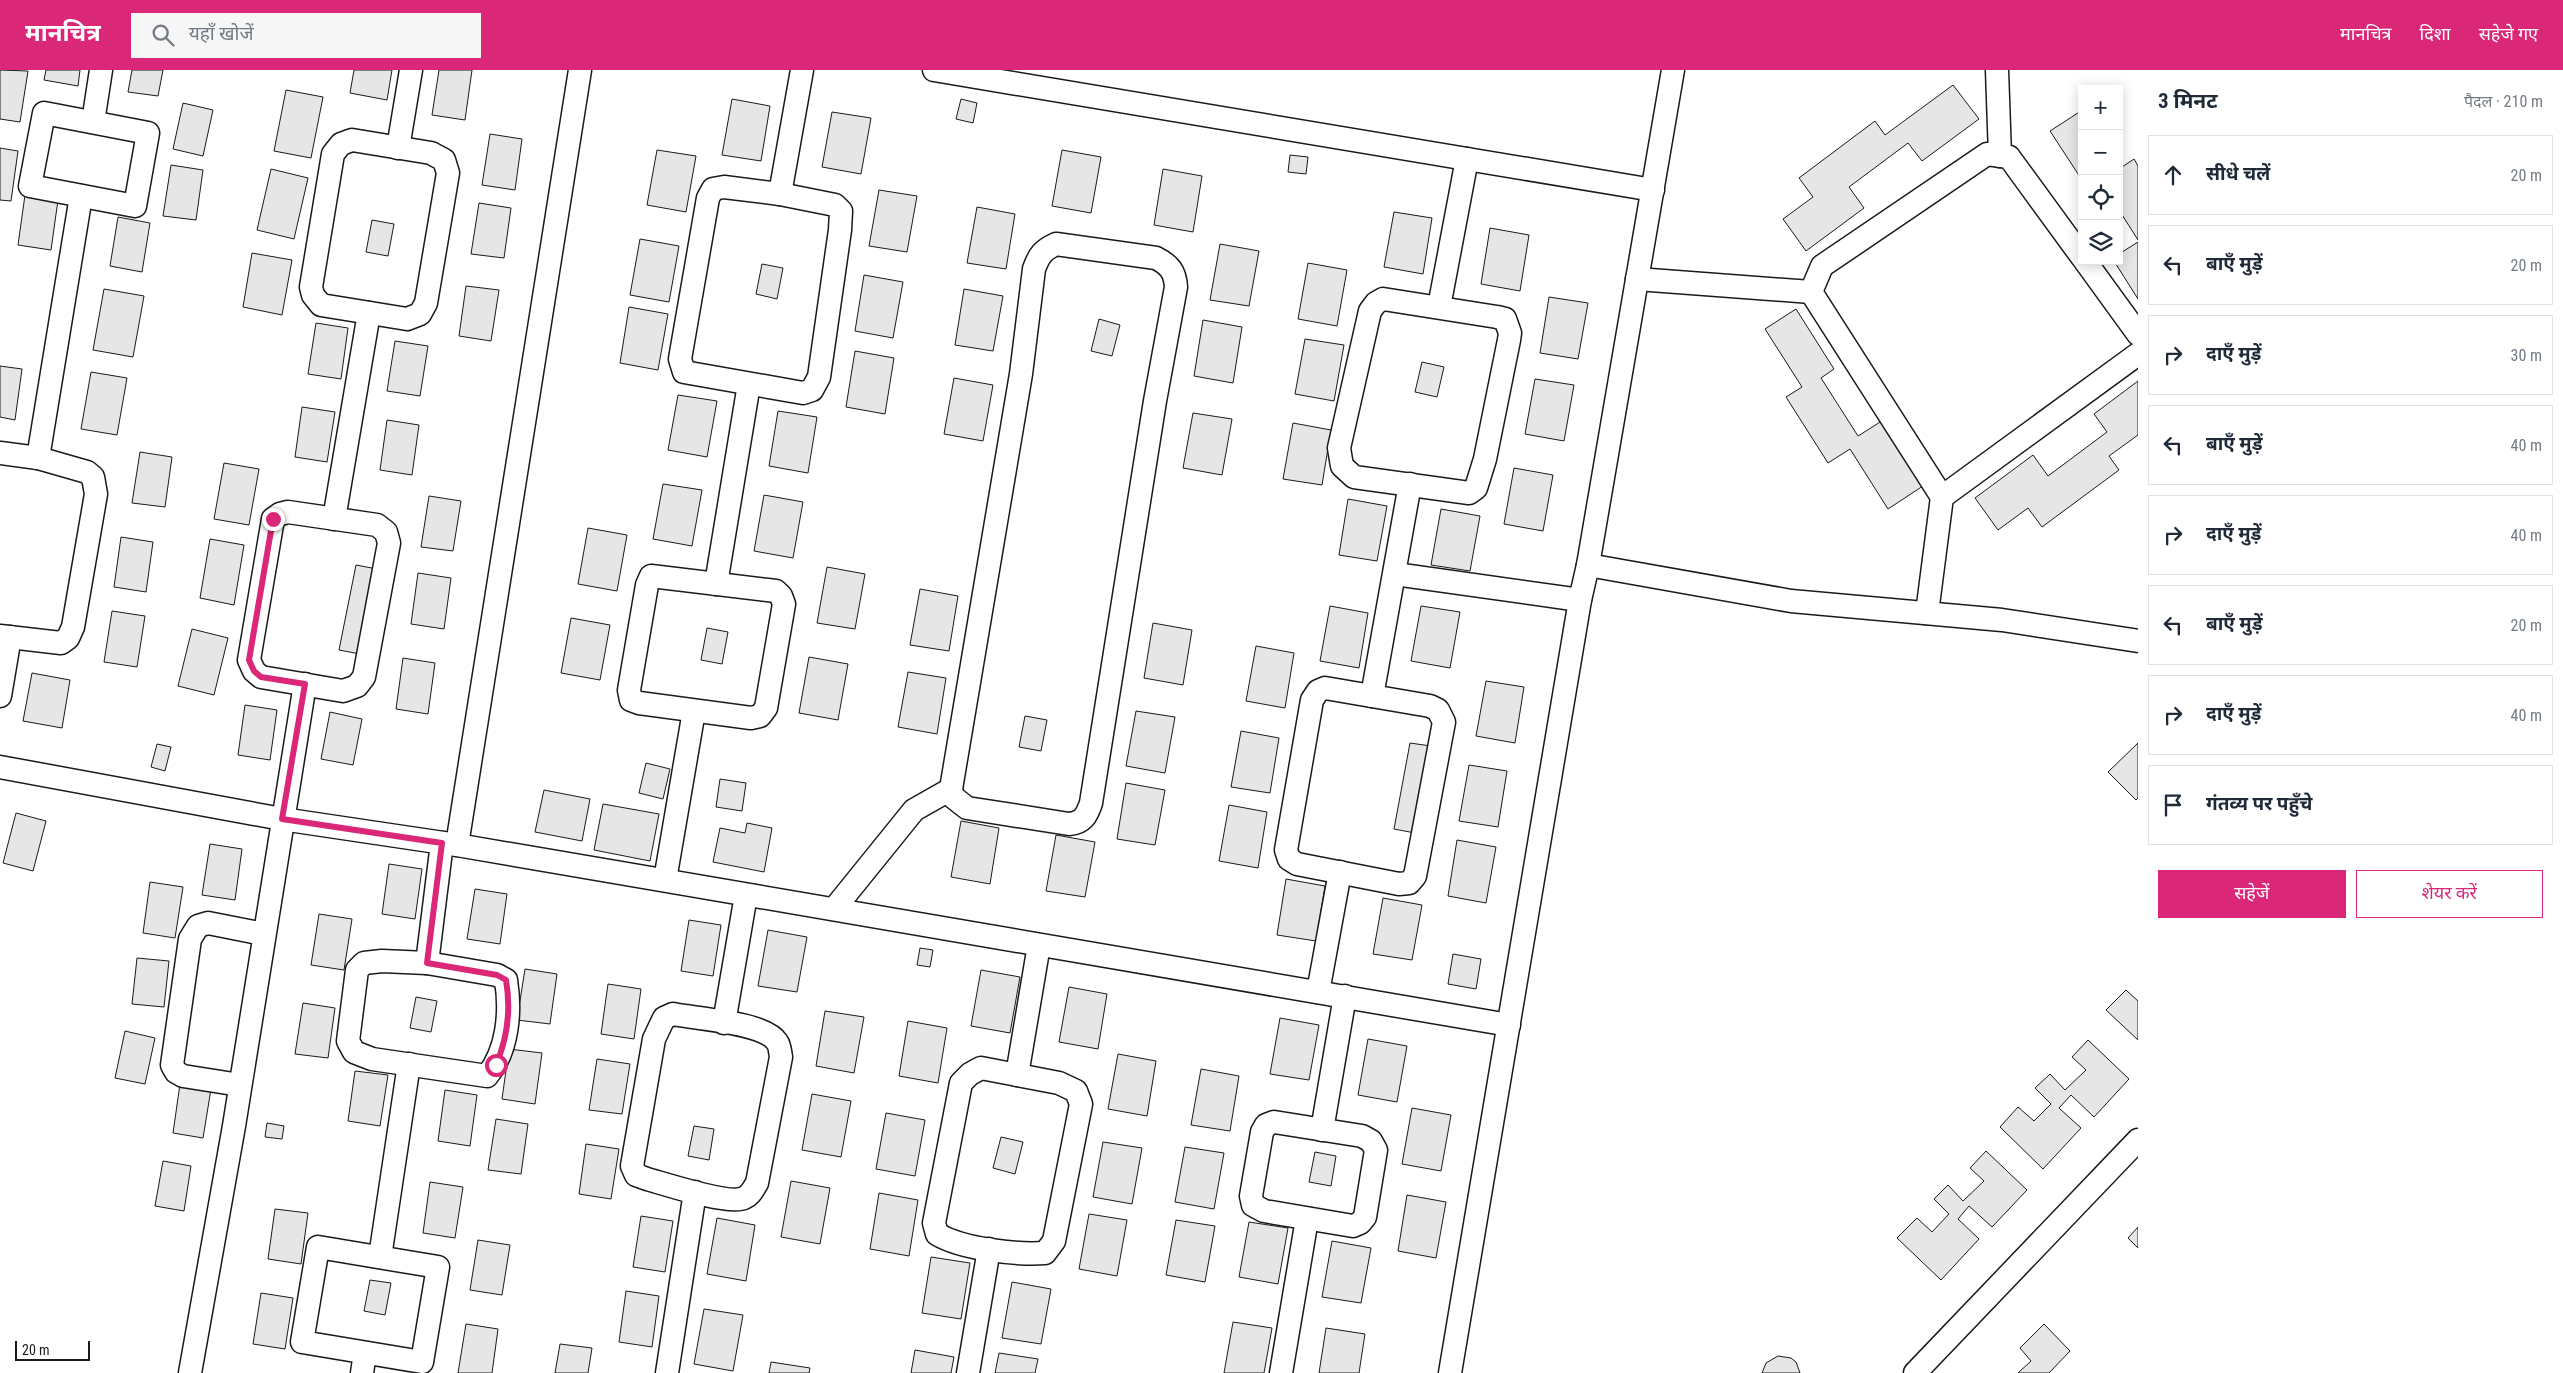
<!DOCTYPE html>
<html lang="hi">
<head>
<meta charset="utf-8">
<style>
	:root { --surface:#fff; --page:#f6f6f7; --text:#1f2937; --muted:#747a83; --line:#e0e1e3; --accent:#db2777 }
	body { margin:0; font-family:"Roboto Condensed","Noto Sans Devanagari",sans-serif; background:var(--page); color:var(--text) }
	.controls { position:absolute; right:15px; top:15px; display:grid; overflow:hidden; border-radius:0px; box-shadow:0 2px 12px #0003 }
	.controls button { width:45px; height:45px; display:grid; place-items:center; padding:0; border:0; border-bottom:1px solid var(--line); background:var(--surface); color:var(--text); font:25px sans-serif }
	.scale { position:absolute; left:15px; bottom:12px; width:75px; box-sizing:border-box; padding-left:5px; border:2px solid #1a1a1a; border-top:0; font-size:14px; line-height:18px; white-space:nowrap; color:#1a1a1a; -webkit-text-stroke:4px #fff; paint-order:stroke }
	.stop { position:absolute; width:15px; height:15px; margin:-11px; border:4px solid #db2777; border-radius:50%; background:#fff }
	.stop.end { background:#db2777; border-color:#fff; box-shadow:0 1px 5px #0008 }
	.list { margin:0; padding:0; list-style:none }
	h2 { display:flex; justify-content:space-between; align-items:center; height:65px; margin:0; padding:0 20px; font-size:21px }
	h2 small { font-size:16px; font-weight:400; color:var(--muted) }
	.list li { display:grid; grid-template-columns:32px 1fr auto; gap:15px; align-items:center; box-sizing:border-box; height:80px; margin:0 10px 10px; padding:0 10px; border:1px solid var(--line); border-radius:0px }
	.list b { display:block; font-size:19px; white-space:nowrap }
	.list em { font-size:16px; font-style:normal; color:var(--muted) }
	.actions { display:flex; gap:10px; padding:15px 20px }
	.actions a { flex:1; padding:11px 0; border:1px solid var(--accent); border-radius:0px; text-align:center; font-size:18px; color:var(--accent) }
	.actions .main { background:var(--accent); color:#fff }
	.icon { flex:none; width:28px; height:28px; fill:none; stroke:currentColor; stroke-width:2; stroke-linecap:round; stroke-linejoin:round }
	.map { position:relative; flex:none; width:2138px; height:1303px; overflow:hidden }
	header { display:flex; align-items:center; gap:30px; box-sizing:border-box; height:70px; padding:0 25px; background:var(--accent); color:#fff }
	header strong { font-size:24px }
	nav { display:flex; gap:28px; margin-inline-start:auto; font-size:18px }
	.search { width:350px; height:45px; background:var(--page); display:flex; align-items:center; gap:12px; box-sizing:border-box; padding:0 18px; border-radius:0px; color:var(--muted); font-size:19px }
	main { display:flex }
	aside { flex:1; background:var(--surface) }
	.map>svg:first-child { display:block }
	.building { fill:#e6e6e6; stroke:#1a1a1a }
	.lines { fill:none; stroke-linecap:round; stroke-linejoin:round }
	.street-casing { stroke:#1a1a1a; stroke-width:25 }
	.street { stroke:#fff; stroke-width:22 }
	.route { stroke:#db2777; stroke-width:6 }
</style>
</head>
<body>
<header>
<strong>मानचित्र</strong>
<div class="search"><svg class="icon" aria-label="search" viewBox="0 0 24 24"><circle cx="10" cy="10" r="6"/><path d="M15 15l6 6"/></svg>यहाँ खोजें</div>
<nav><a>मानचित्र</a><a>दिशा</a><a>सहेजे गए</a></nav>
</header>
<main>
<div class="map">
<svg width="2138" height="1303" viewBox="0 0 2138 1303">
	<rect width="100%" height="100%" fill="#fff"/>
	<g class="building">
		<path d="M0 0 28 1 20 52 0 49Z"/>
		<path d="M46 0H80L78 16 44 10Z"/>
		<path d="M132 0H163L158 26 128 22Z"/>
		<path d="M354 0H392L387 30 350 23Z"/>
		<path d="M439 0H472L465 50 432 45Z"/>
		<path d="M1953 15 1979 49 1922 91 1908 73 1849 117 1864 138 1806 181 1783 149 1813 127 1799 108 1875 51 1885 65Z"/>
		<path d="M286 20 323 27 311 88 274 81Z"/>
		<path d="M732 29 770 36 761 91 722 85Z"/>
		<path d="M961 29 977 33 973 53 956 49Z"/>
		<path d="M183 33 213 40 203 86 173 79Z"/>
		<path d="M2081 41 2082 42V110L2050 61Z"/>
		<path d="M832 42 871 48 861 104 822 97Z"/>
		<path d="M490 64 522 69 515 120 482 115Z"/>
		<path d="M0 78 18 81 11 131 0 130Z"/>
		<path d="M657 80 696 86 686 142 647 135Z"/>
		<path d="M1062 80 1101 87 1091 143 1052 136Z"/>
		<path d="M1290 85 1308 87 1306 104 1288 102Z"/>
		<path d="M2134 89 2138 96V170L2119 140V99Z"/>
		<path d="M171 95 203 100 196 150 163 146Z"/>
		<path d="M271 99 308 108 294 169 257 160Z"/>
		<path d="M1163 99 1202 106 1193 162 1154 155Z"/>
		<path d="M879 120 917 126 907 182 869 176Z"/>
		<path d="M25 125 58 130 51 180 18 175Z"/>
		<path d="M479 133 511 138 504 188 471 184Z"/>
		<path d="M977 137 1015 144 1006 199 967 193Z"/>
		<path d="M1394 142 1432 148 1423 204 1384 197Z"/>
		<path d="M118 147 150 153 142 202 110 196Z"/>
		<path d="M372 150 394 154 388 186 366 182Z"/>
		<path d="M1490 158 1529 165 1520 221 1481 214Z"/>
		<path d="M640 169 679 176 669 232 630 225Z"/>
		<path d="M2138 172V229L2114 191H2119V184Z"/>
		<path d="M1220 174 1259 181 1249 236 1210 230Z"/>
		<path d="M252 183 292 190 282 245 243 237Z"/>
		<path d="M1308 193 1347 200 1337 256 1298 249Z"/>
		<path d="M762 194 783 198 777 229 756 224Z"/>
		<path d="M864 205 903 212 893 268 855 261Z"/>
		<path d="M466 216 499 220 491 271 459 266Z"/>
		<path d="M104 219 144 226 133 287 93 280Z"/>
		<path d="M964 219 1003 226 993 281 955 275Z"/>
		<path d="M1549 227 1588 233 1578 289 1540 283Z"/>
		<path d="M629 237 668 244 658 300 620 293Z"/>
		<path d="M1796 239 1834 299 1821 308 1858 366 1885 349 1926 414 1888 439 1850 379 1828 393 1786 327 1802 317 1765 259Z"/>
		<path d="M1099 249 1120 255 1112 286 1091 281Z"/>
		<path d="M1203 250 1242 257 1233 313 1194 306Z"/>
		<path d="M316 253 348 258 341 309 308 304Z"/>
		<path d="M1305 269 1344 275 1334 331 1295 324Z"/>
		<path d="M395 271 428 276 420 326 387 321Z"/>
		<path d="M855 281 894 288 885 344 846 337Z"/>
		<path d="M1422 292 1444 297 1437 327 1415 322Z"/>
		<path d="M0 296 22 299 15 350 0 347Z"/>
		<path d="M91 302 127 308 117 365 81 359Z"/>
		<path d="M954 308 993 315 983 371 944 364Z"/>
		<path d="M1535 309 1574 315 1564 371 1525 364Z"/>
		<path d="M2138 311V365L2109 386 2119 400 2042 457 2028 438 1998 460 1975 428 2033 385 2048 406 2107 362 2094 344Z"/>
		<path d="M678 325 717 331 707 387 668 380Z"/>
		<path d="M302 337 335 342 327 392 295 387Z"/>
		<path d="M778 341 817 347 808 403 769 396Z"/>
		<path d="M1193 343 1232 349 1222 405 1183 398Z"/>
		<path d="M387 350 419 355 412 405 380 400Z"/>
		<path d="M1293 353 1331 360 1322 415 1283 409Z"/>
		<path d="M140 382 172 387 165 437 132 433Z"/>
		<path d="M224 393 259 399 249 455 214 449Z"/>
		<path d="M1514 398 1553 405 1543 461 1504 454Z"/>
		<path d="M663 414 702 420 692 476 653 469Z"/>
		<path d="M764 425 803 432 793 488 754 481Z"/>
		<path d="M429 426 461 431 453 481 421 477Z"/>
		<path d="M1348 429 1387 436 1377 491 1339 485Z"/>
		<path d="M1441 439 1480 446 1470 501 1431 495Z"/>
		<path d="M588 458 627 465 617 521 578 514Z"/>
		<path d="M121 467 153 472 146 522 114 517Z"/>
		<path d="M210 469 244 475 234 535 200 528Z"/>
		<path d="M356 495 377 499 360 584 339 580Z"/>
		<path d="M827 497 865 504 855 559 817 553Z"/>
		<path d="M418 503 451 508 444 559 411 554Z"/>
		<path d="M920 519 958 526 949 581 910 575Z"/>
		<path d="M1330 536 1368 543 1359 598 1320 591Z"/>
		<path d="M1421 536 1460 542 1450 598 1411 591Z"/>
		<path d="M112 541 145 546 137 597 104 592Z"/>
		<path d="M571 548 610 555 600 610 561 603Z"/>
		<path d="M1153 553 1192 560 1183 615 1144 608Z"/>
		<path d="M707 558 728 562 722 594 701 590Z"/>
		<path d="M192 559 228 568 214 625 178 616Z"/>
		<path d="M1256 576 1294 583 1285 638 1246 631Z"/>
		<path d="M809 587 848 594 838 650 799 643Z"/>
		<path d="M403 588 435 593 428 644 396 639Z"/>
		<path d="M908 602 946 608 937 664 898 657Z"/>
		<path d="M32 603 70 610 62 658 23 651Z"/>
		<path d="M1486 611 1524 617 1515 673 1476 666Z"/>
		<path d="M245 635 277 640 270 690 238 685Z"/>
		<path d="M1136 641 1175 647 1165 703 1126 696Z"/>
		<path d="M330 642 362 649 353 695 321 689Z"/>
		<path d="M1025 646 1047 650 1041 681 1019 677Z"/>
		<path d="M1241 661 1279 668 1270 723 1231 717Z"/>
		<path d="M1410 673 1431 676 1415 763 1394 759Z"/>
		<path d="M2138 673V728L2136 730 2108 702Z"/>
		<path d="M157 674 171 677 165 701 151 697Z"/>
		<path d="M646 693 670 699 663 729 639 723Z"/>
		<path d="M1469 695 1507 701 1498 757 1459 751Z"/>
		<path d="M720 709 746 713 742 741 716 737Z"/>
		<path d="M1126 713 1165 720 1155 775 1117 769Z"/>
		<path d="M544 720 590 729 582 771 535 762Z"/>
		<path d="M603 734 659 744 650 791 594 780Z"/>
		<path d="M1229 735 1267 742 1258 798 1219 791Z"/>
		<path d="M16 743 46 751 33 801 3 793Z"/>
		<path d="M961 751 999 758 990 814 951 807Z"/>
		<path d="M747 753 772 758 764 802 713 792 720 758 745 763Z"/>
		<path d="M1056 765 1095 772 1085 827 1046 821Z"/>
		<path d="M1457 770 1496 777 1486 833 1448 826Z"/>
		<path d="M210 774 242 779 235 830 202 825Z"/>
		<path d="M389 794 422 799 415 849 382 844Z"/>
		<path d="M1286 809 1325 816 1316 871 1277 865Z"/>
		<path d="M150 812 183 817 175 868 143 863Z"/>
		<path d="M475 819 507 824 500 874 467 869Z"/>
		<path d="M1383 828 1422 835 1412 890 1373 884Z"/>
		<path d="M319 844 352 849 344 900 311 895Z"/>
		<path d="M689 850 721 855 713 906 681 901Z"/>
		<path d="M768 860 807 867 797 922 758 916Z"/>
		<path d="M920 878 933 880 930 897 917 895Z"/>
		<path d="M1453 884 1481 889 1476 919 1448 914Z"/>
		<path d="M137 888 169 891 164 937 132 934Z"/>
		<path d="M525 899 557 904 550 954 517 950Z"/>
		<path d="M981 900 1020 907 1010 963 971 956Z"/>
		<path d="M608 914 641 919 634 969 601 964Z"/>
		<path d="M1069 917 1107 924 1098 979 1059 972Z"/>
		<path d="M2126 920 2138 931V970L2106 940Z"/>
		<path d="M416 927 437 931 431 962 410 958Z"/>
		<path d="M303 933 335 938 328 988 295 984Z"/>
		<path d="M825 941 864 947 854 1003 816 996Z"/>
		<path d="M1280 948 1319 955 1309 1010 1270 1004Z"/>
		<path d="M908 951 947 958 938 1013 899 1006Z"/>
		<path d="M125 961 155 968 145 1014 115 1008Z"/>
		<path d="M1368 969 1407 976 1397 1032 1358 1025Z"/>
		<path d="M2088 970 2129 1009 2094 1047 2071 1025 2059 1038 2081 1058 2043 1099 2000 1057 2018 1037 2034 1051 2051 1034 2035 1018 2050 1004 2065 1020 2086 1000 2072 987Z"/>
		<path d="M509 979 542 983 535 1034 502 1029Z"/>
		<path d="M1118 984 1156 991 1147 1046 1108 1039Z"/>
		<path d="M597 989 630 994 622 1044 589 1040Z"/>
		<path d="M1201 999 1239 1006 1230 1061 1191 1055Z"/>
		<path d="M355 1001 388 1005 380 1056 348 1051Z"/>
		<path d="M180 1014 211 1019 203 1068 173 1063Z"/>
		<path d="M445 1020 477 1025 470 1076 438 1071Z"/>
		<path d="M812 1024 851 1031 841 1087 802 1080Z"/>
		<path d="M1412 1038 1451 1045 1441 1101 1402 1094Z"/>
		<path d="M886 1043 925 1050 915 1106 876 1099Z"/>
		<path d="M496 1049 528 1054 521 1104 488 1100Z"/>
		<path d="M267 1053 284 1056 282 1069 265 1067Z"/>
		<path d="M694 1056 714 1059 709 1090 688 1086Z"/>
		<path d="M1001 1067 1023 1072 1015 1104 993 1098Z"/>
		<path d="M1103 1072 1142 1078 1132 1134 1093 1127Z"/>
		<path d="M586 1074 619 1079 611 1129 579 1124Z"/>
		<path d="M1185 1077 1224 1083 1214 1139 1175 1132Z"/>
		<path d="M1986 1081 2027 1120 1992 1157 1969 1136 1958 1149 1979 1169 1941 1210 1897 1168 1917 1148 1932 1162 1949 1144 1934 1129 1948 1115 1963 1131 1984 1111 1970 1098Z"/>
		<path d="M1315 1082 1336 1086 1331 1116 1309 1112Z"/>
		<path d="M163 1091 191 1096 184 1141 155 1136Z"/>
		<path d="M791 1111 830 1118 820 1174 781 1167Z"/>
		<path d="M430 1112 463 1117 455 1168 423 1163Z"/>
		<path d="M879 1123 918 1130 909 1186 870 1179Z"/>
		<path d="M1407 1125 1446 1132 1436 1188 1398 1181Z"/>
		<path d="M275 1139 308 1143 301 1194 268 1189Z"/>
		<path d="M1089 1144 1127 1150 1117 1206 1079 1199Z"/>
		<path d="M641 1146 673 1151 665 1202 633 1197Z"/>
		<path d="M717 1148 755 1155 746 1211 707 1204Z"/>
		<path d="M1176 1150 1215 1156 1205 1212 1166 1205Z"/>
		<path d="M1249 1152 1288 1158 1278 1214 1239 1207Z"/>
		<path d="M2138 1157V1178L2128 1168Z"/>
		<path d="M478 1170 510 1175 502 1225 470 1220Z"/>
		<path d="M1332 1171 1371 1178 1361 1233 1322 1227Z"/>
		<path d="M931 1187 970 1193 961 1249 922 1243Z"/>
		<path d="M370 1210 391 1213 385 1245 364 1241Z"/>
		<path d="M1012 1212 1051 1219 1041 1274 1002 1268Z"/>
		<path d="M626 1221 659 1226 652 1277 619 1272Z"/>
		<path d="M261 1223 293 1228 285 1279 253 1274Z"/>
		<path d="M704 1239 743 1245 733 1301 694 1294Z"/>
		<path d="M1233 1252 1272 1258 1264 1303H1224Z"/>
		<path d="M466 1254 498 1259 492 1303H458Z"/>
		<path d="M2044 1254 2070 1281 2049 1303H2018L2031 1291 2020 1278Z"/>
		<path d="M1326 1258 1365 1264 1359 1303H1319Z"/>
		<path d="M560 1274 592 1278 588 1303H555Z"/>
		<path d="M915 1280 954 1287 951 1303H911Z"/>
		<path d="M999 1283 1038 1289 1035 1303H995Z"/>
		<path d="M1778 1286 1791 1288 1796 1292 1800 1303H1762L1766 1293Z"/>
		<path d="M771 1292 810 1298 809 1303H769Z"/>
	</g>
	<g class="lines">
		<defs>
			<g id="street">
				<path d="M934 0 1653 120"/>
				<path d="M1997 0 2000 86"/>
				<path d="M44 43 148 63 135 136 30 116Z"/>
				<path d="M93 52 101 0"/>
				<path d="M352 70 431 83 444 90 448 103 426 233 420 244 407 249 321 235 313 225 311 217 333 84 341 74Z"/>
				<path d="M398 78 411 0"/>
				<path d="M724 117 780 124 835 135 841 141 840 160 819 307 812 320 803 323 684 302 680 289 708 128 713 119Z"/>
				<path d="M780 124 802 0"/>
				<path d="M1056 174 1156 188C1170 195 1175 202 1176 217L1155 331 1091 733C1087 745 1083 753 1069 754L967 738 953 727 951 719 1021 304 1034 199C1039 185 1043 180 1056 174Z"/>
				<path d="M2085 191 2138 264"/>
				<path d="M1637 209 1811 222"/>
				<path d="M1383 229 1497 247 1505 249 1510 263 1509 270 1485 389 1476 418 1469 423 1354 407 1342 396 1339 378 1370 241 1376 233Z"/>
				<path d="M1439 237 1467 89"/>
				<path d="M0 383 38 388 87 402 93 407 96 424 73 557 68 568 61 573 0 566"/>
				<path d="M38 388 81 126"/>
				<path d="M1942 427 1811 222 1822 196 1987 84 2009 87 2082 187"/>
				<path d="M288 442 377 455 386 462 389 473 364 607 357 616 343 621 261 607 254 601 249 590 273 449 280 444Z"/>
				<path d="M334 449 369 243"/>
				<path d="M1588 495 1791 531 2002 550 2138 571"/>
				<path d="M1395 504 1580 530"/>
				<path d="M651 506 776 521 781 526 784 534 766 638 760 646 751 648 639 633 631 630 629 620 647 515Z"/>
				<path d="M716 514 749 314"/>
				<path d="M1927 543 1942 427 2138 284"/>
				<path d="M1325 618 1430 636 1438 640 1444 652 1415 806 1409 813 1399 814 1297 794 1289 789 1286 780 1312 630 1318 621Z"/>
				<path d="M0 626 10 567"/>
				<path d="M1372 626 1410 414"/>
				<path d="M0 697 282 749 457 775 1509 955"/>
				<path d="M457 775 580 0"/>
				<path d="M665 810 694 641"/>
				<path d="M834 839 914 740 951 719"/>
				<path d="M382 891 427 893 497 905 506 910C511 942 508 980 487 1006L372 989 354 982 348 971 357 900 364 893Z"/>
				<path d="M427 893 442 773"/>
				<path d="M1318 922 1340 802"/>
				<path d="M673 944C697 949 764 952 777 972 780 976 780 982 781 987L757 1113C753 1119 751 1125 744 1128 729 1135 665 1114 647 1109L636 1105 632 1096 654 969 664 948Z"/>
				<path d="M724 953 746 825"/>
				<path d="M981 998 1059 1013 1076 1021 1081 1034 1054 1171 1045 1183C1016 1185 962 1179 937 1164L934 1153 961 1013 970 1004Z"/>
				<path d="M1017 1005 1039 875"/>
				<path d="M240 1015 183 1006 176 1002 172 995 190 869 198 856 208 853 264 864"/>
				<path d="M1274 1052 1362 1066 1371 1071 1376 1080 1365 1147 1360 1153 1353 1156 1264 1141 1253 1135 1251 1126 1262 1062 1266 1055Z"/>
				<path d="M1322 1060 1345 926"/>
				<path d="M318 1177 438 1197 422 1292 302 1272Z"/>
				<path d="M380 1187 409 994"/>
				<path d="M190 1303 234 1056 305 614"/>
				<path d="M362 1303 365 1283"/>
				<path d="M667 1303 695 1122"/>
				<path d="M968 1303 989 1179"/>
				<path d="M1281 1303 1307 1149"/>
				<path d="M1450 1303 1580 530 1588 495 1673 0"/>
				<path d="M1915 1303 2138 1070"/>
			</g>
		</defs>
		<use href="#street" class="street-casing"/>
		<use href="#street" class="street"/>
	</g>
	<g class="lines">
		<path class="route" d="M273 449 249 590 254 601 261 607 305 614 282 749 442 773 427 893 497 905 506 910C511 939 507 969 496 995"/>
	</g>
</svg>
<div class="controls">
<button>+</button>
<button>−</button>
<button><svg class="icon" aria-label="locate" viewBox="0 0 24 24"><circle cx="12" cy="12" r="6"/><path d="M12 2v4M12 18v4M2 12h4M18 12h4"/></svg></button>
<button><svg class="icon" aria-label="layers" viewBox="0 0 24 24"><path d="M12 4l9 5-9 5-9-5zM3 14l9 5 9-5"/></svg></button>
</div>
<div class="scale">20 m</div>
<div class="stop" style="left:496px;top:995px"></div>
<div class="stop end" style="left:273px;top:449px"></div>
</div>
<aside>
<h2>3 मिनट<small>पैदल · 210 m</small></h2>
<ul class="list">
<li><svg class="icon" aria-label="ahead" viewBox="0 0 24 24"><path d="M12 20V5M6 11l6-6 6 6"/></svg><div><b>सीधे चलें</b></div><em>20 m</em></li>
<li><svg class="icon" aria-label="left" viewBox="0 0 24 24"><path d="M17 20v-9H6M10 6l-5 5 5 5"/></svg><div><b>बाएँ मुड़ें</b></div><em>20 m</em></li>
<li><svg class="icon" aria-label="right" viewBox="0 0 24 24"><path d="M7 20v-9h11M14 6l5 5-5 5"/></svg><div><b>दाएँ मुड़ें</b></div><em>30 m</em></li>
<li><svg class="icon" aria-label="left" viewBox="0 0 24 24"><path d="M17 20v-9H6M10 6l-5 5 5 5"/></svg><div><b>बाएँ मुड़ें</b></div><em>40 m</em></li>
<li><svg class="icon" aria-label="right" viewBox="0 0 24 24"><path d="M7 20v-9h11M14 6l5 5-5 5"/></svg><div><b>दाएँ मुड़ें</b></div><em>40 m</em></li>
<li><svg class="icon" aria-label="left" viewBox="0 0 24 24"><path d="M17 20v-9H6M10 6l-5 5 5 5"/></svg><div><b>बाएँ मुड़ें</b></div><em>20 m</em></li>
<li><svg class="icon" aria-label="right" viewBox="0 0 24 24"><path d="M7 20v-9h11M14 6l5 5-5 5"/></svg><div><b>दाएँ मुड़ें</b></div><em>40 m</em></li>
<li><svg class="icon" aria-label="arrive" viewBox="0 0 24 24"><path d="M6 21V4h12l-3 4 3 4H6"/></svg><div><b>गंतव्य पर पहुँचे</b></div></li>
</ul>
<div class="actions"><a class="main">सहेजें</a><a>शेयर करें</a></div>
</aside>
</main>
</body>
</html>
